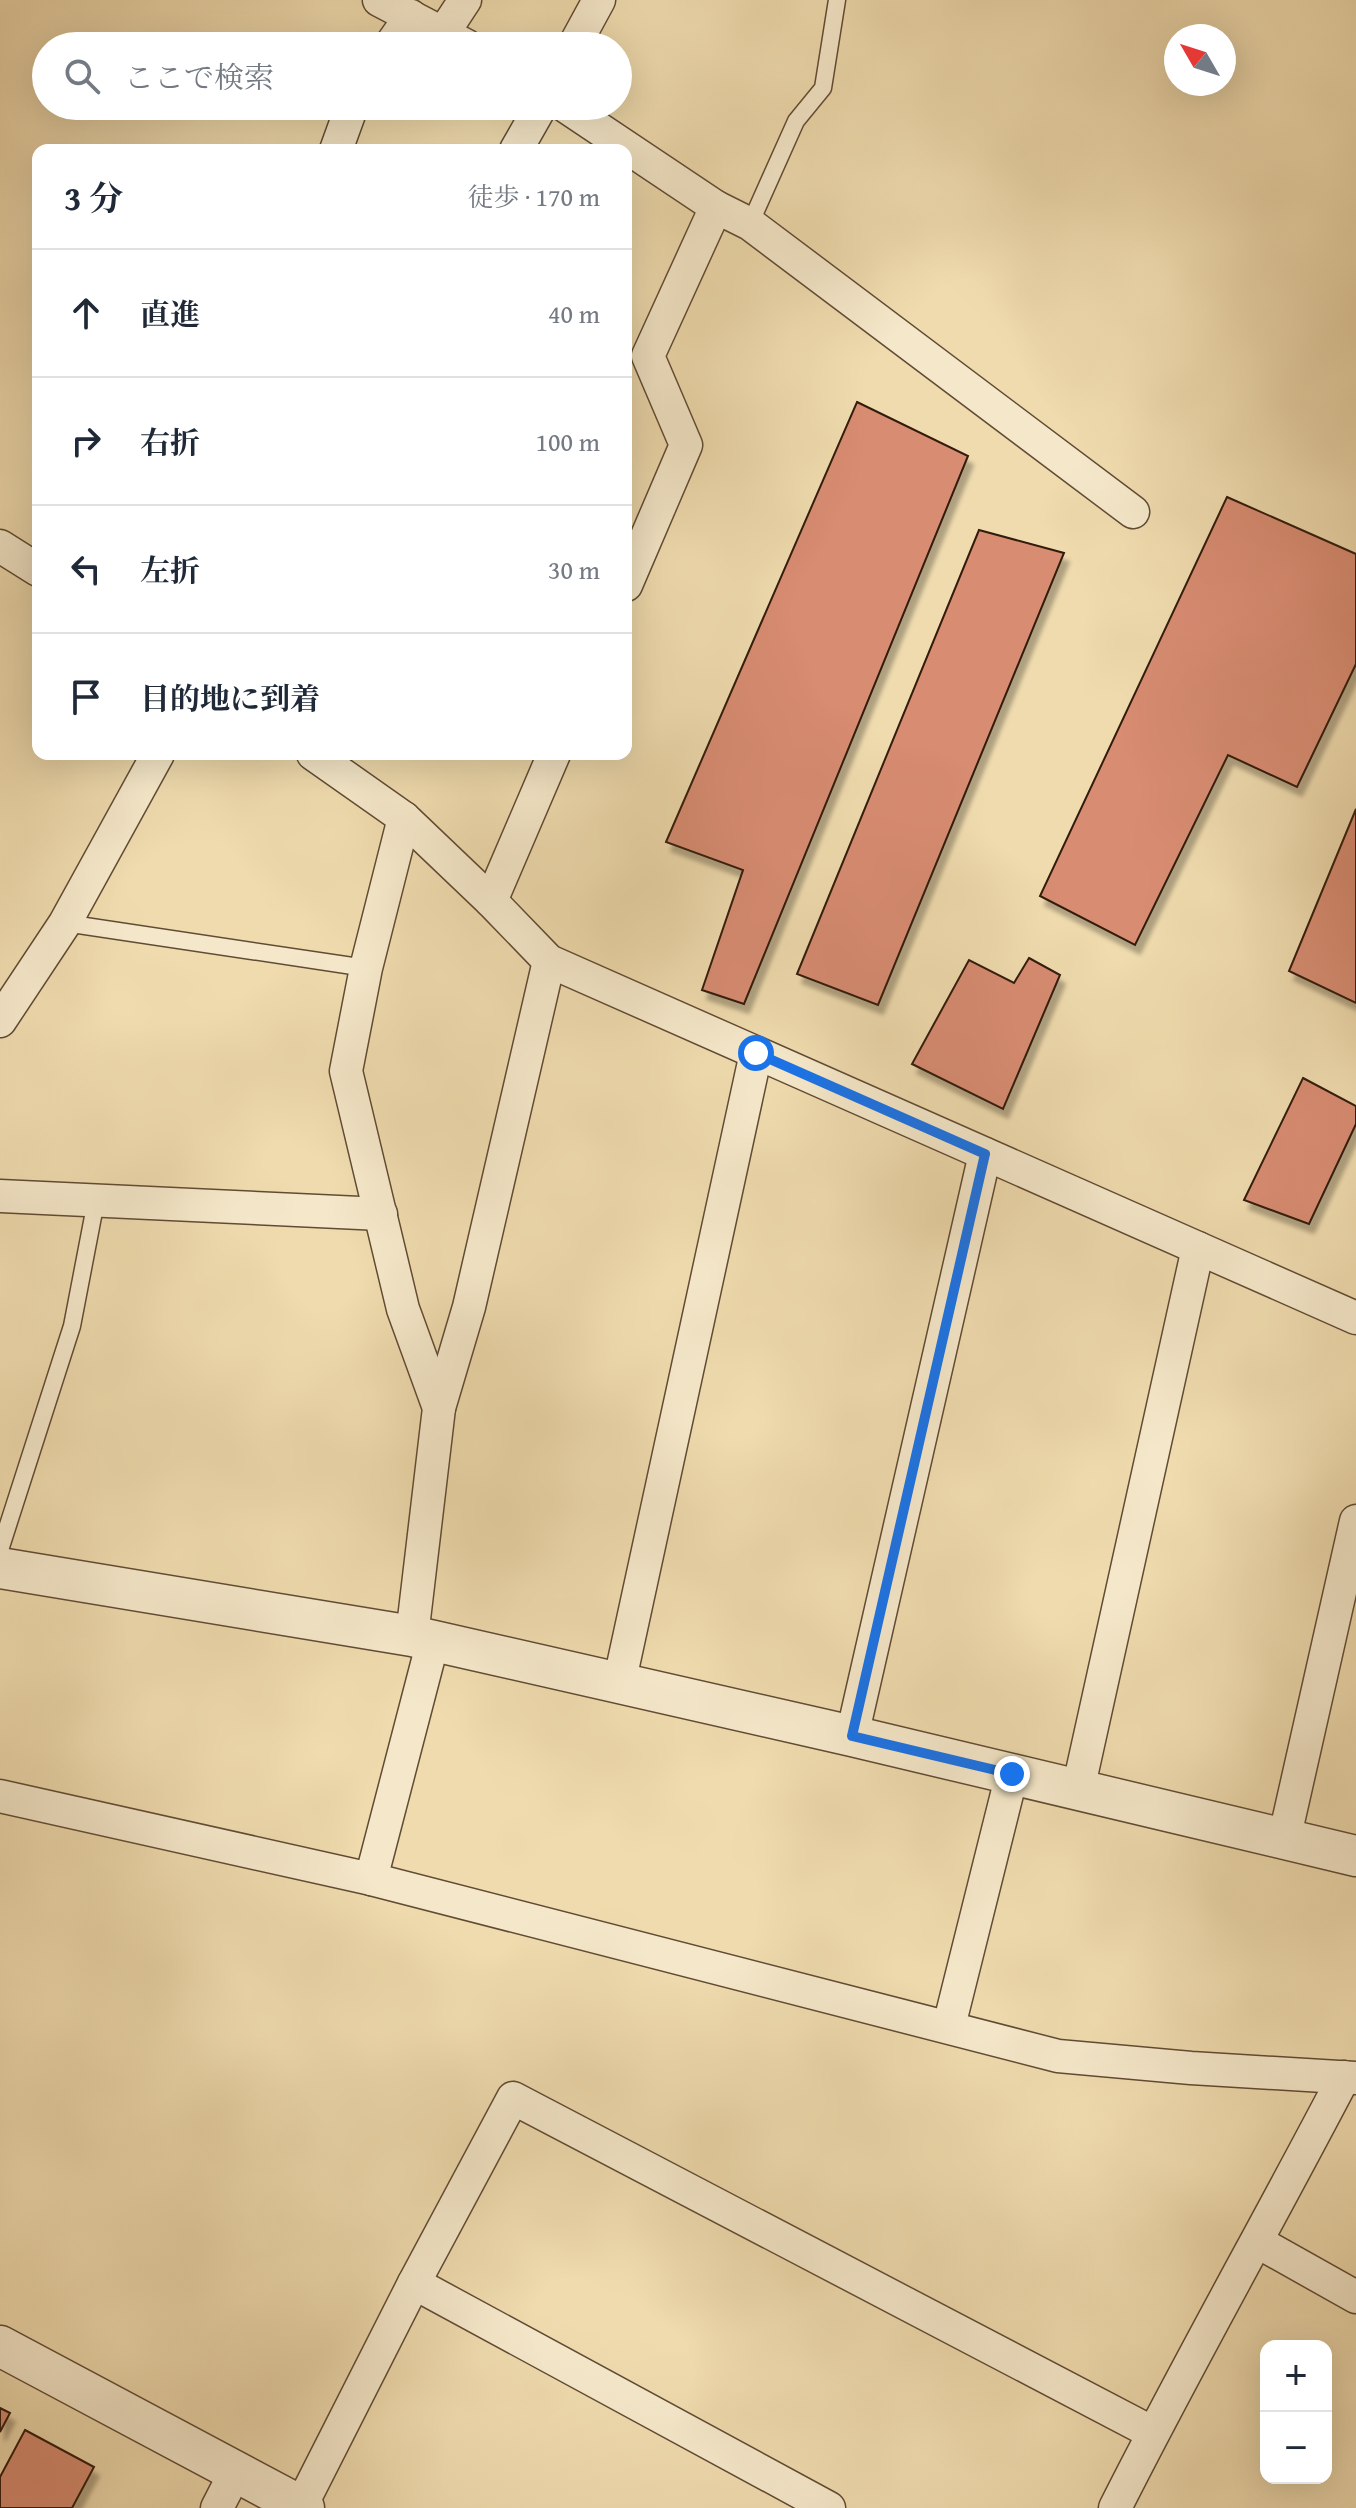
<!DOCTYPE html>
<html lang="ja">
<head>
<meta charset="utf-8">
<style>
	:root { --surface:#fff; --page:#f2f2f3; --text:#1f2937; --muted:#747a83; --line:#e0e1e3 }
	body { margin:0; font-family:"Gentium Book Plus","Noto Serif JP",serif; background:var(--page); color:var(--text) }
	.controls { position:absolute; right:24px; bottom:24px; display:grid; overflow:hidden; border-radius:16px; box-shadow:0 8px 32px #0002 }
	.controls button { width:72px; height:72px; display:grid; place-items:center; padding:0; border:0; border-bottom:2px solid var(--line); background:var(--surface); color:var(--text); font:40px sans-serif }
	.compass { position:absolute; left:1164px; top:24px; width:72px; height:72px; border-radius:50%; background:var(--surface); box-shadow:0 8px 32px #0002; rotate:309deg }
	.stop { position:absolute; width:24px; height:24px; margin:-18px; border:6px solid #1a73e8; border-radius:50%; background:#fff }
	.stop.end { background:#1a73e8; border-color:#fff; box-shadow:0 2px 8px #0008 }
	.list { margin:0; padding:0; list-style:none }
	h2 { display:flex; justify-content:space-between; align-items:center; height:104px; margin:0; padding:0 32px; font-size:34px }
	h2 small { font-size:26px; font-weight:400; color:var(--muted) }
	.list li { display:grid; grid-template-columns:52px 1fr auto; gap:24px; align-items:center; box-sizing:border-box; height:128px; padding:0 32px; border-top:2px solid var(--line) }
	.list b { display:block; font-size:30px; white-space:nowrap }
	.list em { font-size:26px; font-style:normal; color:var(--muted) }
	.icon { flex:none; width:44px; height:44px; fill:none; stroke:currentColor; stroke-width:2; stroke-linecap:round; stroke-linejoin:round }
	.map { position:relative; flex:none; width:1356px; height:2508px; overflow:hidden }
	.search { position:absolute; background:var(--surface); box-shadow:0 8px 32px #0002; left:32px; top:32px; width:600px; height:88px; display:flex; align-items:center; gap:20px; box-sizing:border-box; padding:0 28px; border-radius:44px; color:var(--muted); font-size:30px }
	.panel { position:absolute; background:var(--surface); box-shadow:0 8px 32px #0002; left:32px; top:144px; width:600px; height:616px; border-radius:16px }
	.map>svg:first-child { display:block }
	.building { fill:#d88c72; stroke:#321b0c; stroke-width:2; filter:url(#shadow) }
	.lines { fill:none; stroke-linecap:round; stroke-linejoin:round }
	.service-casing { stroke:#614b34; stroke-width:19 }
	.minor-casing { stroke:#614b34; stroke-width:35 }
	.tertiary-casing { stroke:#614b34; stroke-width:43 }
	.service { stroke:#f5e8ca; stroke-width:16 }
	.minor { stroke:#f5e8ca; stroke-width:32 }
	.tertiary { stroke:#f5e8ca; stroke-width:40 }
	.route { stroke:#1a73e8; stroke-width:10 }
</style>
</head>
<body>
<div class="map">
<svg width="1356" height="2508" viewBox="0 0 1356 2508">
	<defs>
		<filter id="shadow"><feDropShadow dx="5" dy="9" stdDeviation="2" flood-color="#0004"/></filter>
	</defs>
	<rect width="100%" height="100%" fill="#efdbae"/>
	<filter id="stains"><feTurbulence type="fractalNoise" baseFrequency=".0025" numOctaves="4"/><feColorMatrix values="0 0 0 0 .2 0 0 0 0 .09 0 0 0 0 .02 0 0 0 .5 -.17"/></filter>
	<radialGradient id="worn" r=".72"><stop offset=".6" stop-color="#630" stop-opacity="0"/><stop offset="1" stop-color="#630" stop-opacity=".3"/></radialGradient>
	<g class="building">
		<path d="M857 402 968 456 744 1004 702 990 743 870 666 842Z"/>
		<path d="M1227 497 1356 554V664L1297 787 1228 755 1135 945 1040 896Z"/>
		<path d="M979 530 1064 553 878 1005 797 974Z"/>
		<path d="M1356 809V1003L1289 971Z"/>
		<path d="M1029 958 1060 975 1003 1109 912 1064 969 960 1014 983Z"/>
		<path d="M1303 1078 1356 1106V1124L1309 1224 1244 1200Z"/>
		<path d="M0 2408 10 2413 0 2432Z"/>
		<path d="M25 2430 94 2467 72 2508H0V2477Z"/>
	</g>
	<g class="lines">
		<defs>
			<g id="service">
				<path d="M750 224 796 121 823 88 837 0"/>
				<path d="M65 923 366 968"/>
				<path d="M0 1550 72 1326 96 1201"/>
			</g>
			<g id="minor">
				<path d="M379 0 467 46"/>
				<path d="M444 32 465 0"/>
				<path d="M390 46 411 16"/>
				<path d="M574 46 599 0"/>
				<path d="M565 106 716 207 750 224 1133 512"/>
				<path d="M336 150 352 106"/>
				<path d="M516 150 541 106"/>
				<path d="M0 546 38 570"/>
				<path d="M626 585 686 445 648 356 716 207"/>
				<path d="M313 754 404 818 491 901 549 961 1356 1318"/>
				<path d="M404 818 366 968 346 1071 403 1309 439 1408 412 1636"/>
				<path d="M491 901 554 754"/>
				<path d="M0 1021 65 923 158 754"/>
				<path d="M0 1196 381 1214"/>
				<path d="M439 1408 469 1307 549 961"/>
				<path d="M619 1684 756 1053"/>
				<path d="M852 1736 985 1154"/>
				<path d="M1078 1790 1198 1248"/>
				<path d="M0 1796 371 1879 1058 2056 1191 2068 1356 2078"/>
				<path d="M1284 1840 1356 1521"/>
				<path d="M371 1879 433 1641"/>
				<path d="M949 2026 1012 1774"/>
				<path d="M1258 2242 1356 2297"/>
				<path d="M414 2283 829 2508"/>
				<path d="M301 2506 414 2283 513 2098 1153 2433"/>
				<path d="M217 2508 236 2471"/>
				<path d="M1115 2508C1188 2363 1269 2221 1344 2077"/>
			</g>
			<g id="tertiary">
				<path d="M0 1568 412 1636 852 1736 1356 1856"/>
				<path d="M0 2346 304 2508"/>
			</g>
		</defs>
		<use href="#service" class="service-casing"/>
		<use href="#minor" class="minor-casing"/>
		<use href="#tertiary" class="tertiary-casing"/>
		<use href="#service" class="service"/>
		<use href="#minor" class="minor"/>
		<use href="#tertiary" class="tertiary"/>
	</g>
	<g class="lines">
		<path class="route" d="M756 1053 985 1154 852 1736 1012 1774"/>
	</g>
	<rect width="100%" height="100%" filter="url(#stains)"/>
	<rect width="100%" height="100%" fill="url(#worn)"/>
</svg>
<div class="controls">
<button>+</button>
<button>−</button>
</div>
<svg class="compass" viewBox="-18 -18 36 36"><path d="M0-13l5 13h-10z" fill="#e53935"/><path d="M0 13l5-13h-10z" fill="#747a83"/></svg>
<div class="stop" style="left:756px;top:1053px"></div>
<div class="stop end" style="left:1012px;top:1774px"></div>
<div class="search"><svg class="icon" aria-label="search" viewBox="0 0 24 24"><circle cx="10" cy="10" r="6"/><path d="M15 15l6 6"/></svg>ここで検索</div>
<section class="panel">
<h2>3 分<small>徒歩 · 170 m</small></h2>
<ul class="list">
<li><svg class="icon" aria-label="ahead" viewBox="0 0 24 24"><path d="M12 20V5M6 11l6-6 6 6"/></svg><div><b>直進</b></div><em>40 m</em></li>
<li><svg class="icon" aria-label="right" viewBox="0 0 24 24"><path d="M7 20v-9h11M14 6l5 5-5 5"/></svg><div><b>右折</b></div><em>100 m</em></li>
<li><svg class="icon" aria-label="left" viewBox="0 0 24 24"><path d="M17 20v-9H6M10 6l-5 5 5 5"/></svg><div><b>左折</b></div><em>30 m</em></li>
<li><svg class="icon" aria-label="arrive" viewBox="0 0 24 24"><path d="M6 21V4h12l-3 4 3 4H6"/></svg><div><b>目的地に到着</b></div></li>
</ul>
</section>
</div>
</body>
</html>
